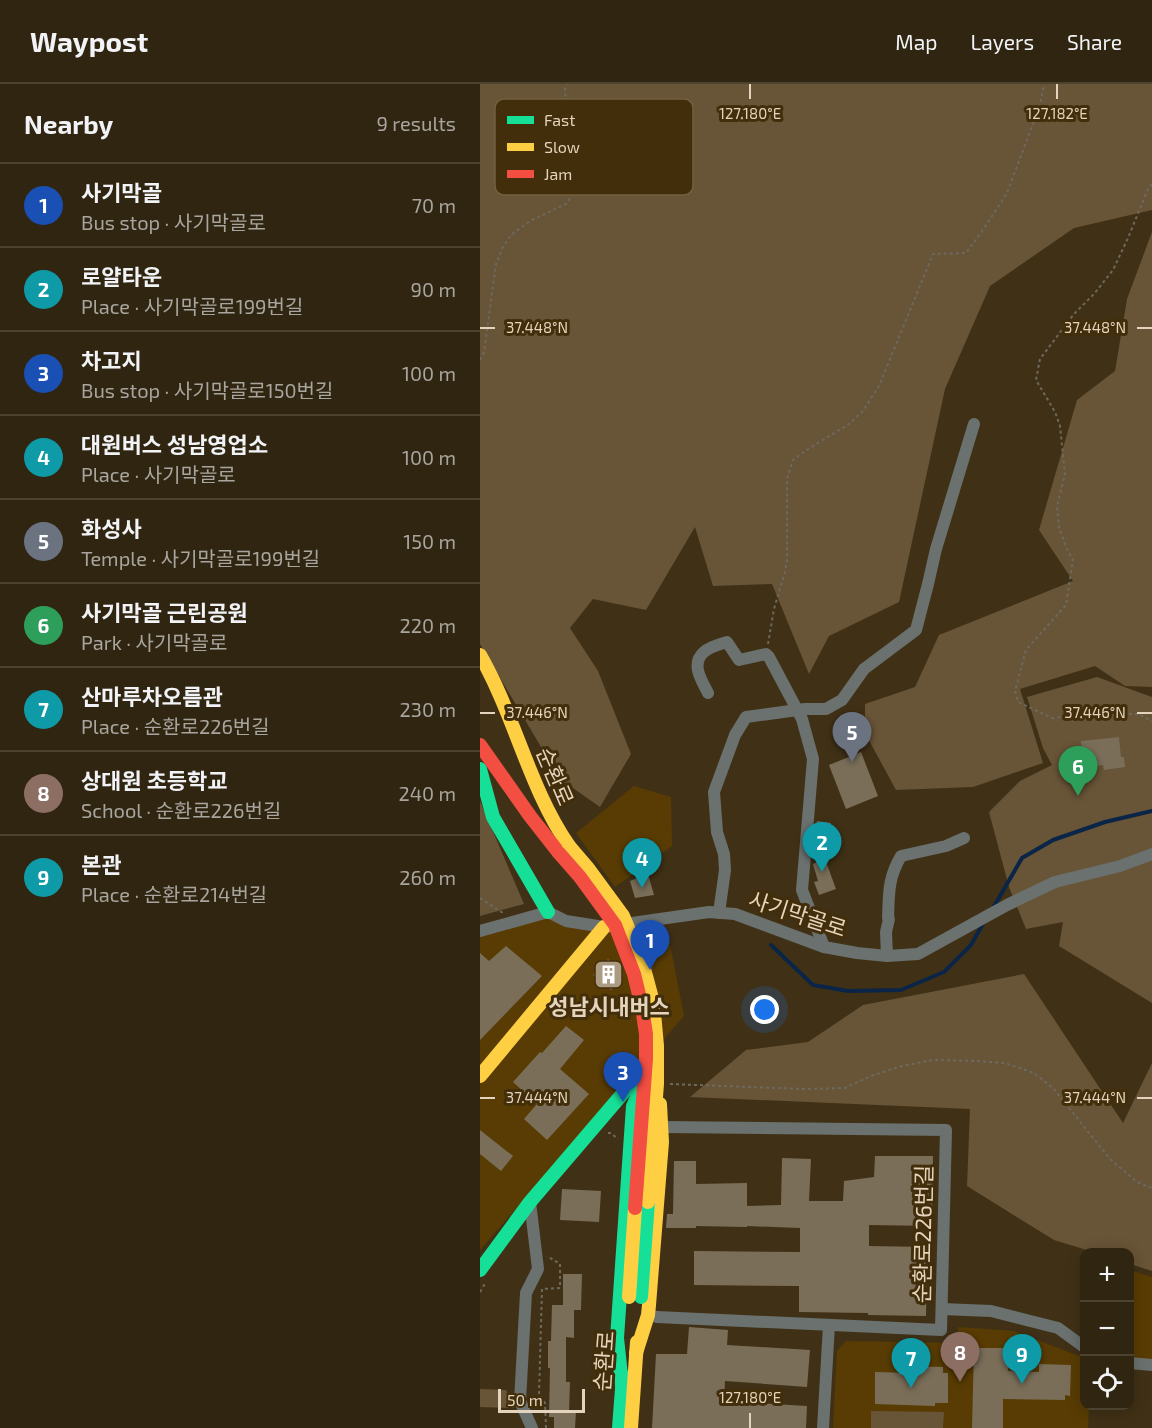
<!DOCTYPE html>
<html lang="en">
<head>
<meta charset="utf-8">
<style>
	:root { --surface:#302510; --page:#3c311e; --text:#f1f3f6; --muted:#a8a59f; --line:#4b4230; --accent:#d6ab8b }
	body { margin:0; font-family:"Exo 2","Noto Sans KR",sans-serif; background:var(--page); color:var(--text) }
	.controls { position:absolute; right:18px; bottom:18px; display:grid; overflow:hidden; border-radius:12px; box-shadow:0 3px 15px #0003 }
	.controls button { width:54px; height:54px; display:grid; place-items:center; padding:0; border:0; border-bottom:2px solid var(--line); background:var(--surface); color:var(--text); font:30px sans-serif }
	.scale { position:absolute; left:18px; bottom:15px; width:87px; box-sizing:border-box; padding-left:6px; border:3px solid #e4d4bd; border-top:0; font-size:16px; line-height:21px; white-space:nowrap; color:#e4d4bd; -webkit-text-stroke:4px #422e0a; paint-order:stroke }
	.you { position:absolute; left:285px; top:926px; width:21px; height:21px; margin:-15px; border:4px solid #fff; border-radius:50%; background:#1a73e8; box-shadow:0 0 0 9px #1a73e833 }
	.badge { display:grid; place-items:center; width:39px; height:39px; border-radius:50%; background:var(--accent); color:#fff; font-size:20px; font-weight:700 }
	.pin { position:absolute; translate:-50% -50px; filter:drop-shadow(0 2px 3px #0008) }
	.pin::after { content:''; position:absolute; top:32px; width:21px; height:18px; background:inherit; clip-path:polygon(0 0,100% 0,50% 100%) }
	.list { margin:0; padding:0; list-style:none }
	h2 { display:flex; justify-content:space-between; align-items:center; height:78px; margin:0; padding:0 24px; font-size:26px }
	h2 small { font-size:20px; font-weight:400; color:var(--muted) }
	.list li { display:grid; grid-template-columns:39px 1fr auto; gap:18px; align-items:center; box-sizing:border-box; height:84px; padding:0 24px; border-top:2px solid var(--line) }
	.list b { display:block; font-size:22px; white-space:nowrap }
	.list p { margin:0; font-size:20px; white-space:nowrap; color:var(--muted) }
	.list em { font-size:20px; font-style:normal; color:var(--muted) }
	.icon { flex:none; width:33px; height:33px; fill:none; stroke:currentColor; stroke-width:2; stroke-linecap:round; stroke-linejoin:round }
	.map { position:relative; flex:none; width:672px; height:1344px; overflow:hidden }
	header { display:flex; align-items:center; gap:36px; box-sizing:border-box; height:84px; padding:0 30px; background:var(--surface); border-bottom:2px solid var(--line) }
	header strong { font-size:28px }
	nav { display:flex; gap:33px; margin-inline-start:auto; font-size:21px }
	main { display:flex }
	aside { flex:1; background:var(--surface) }
	.map>svg:first-child { display:block }
	.built { fill:#593c03 }
	.green { fill:#685437 }
	.lines { fill:none; stroke-linecap:round; stroke-linejoin:round }
	.stream { stroke:#0a2547; stroke-width:4 }
	.building { fill:#7a6e59 }
	.path { stroke:#6c695f; stroke-width:2; stroke-dasharray:3 3; stroke-linecap:butt }
	.street { stroke:#6a716e; stroke-width:12 }
	.fast { stroke:#16e098; stroke-width:14 }
	.slow { stroke:#ffcf43; stroke-width:14 }
	.jam { stroke:#f24e42; stroke-width:14 }
	.fast-bridge { stroke:#16e098; stroke-width:14 }
	.slow-bridge { stroke:#ffcf43; stroke-width:14 }
	.jam-bridge { stroke:#f24e42; stroke-width:14 }
	.ticks { fill:none; stroke:#e4d4bd; stroke-width:2 }
	.labels { text-anchor:middle; dominant-baseline:central; stroke-width:6; stroke-linejoin:round; paint-order:stroke }
	.street-label { font-size:22px; fill:#e4d4bd; stroke:#422e0a }
	.poi-label { font-size:22px; font-weight:bold; fill:#e4d4bd; stroke:#422e0a }
	.key { fill:#422e0a; stroke:#736040; stroke-width:1.5 }
	.key-label { font-size:16px; fill:#e4d4bd }
	.ticks-label { font-size:15px; text-anchor:middle; fill:#e4d4bd; stroke:#422e0a; stroke-width:6; stroke-linejoin:round; paint-order:stroke }
</style>
</head>
<body>
<header>
<strong>Waypost</strong>
<nav><a>Map</a><a>Layers</a><a>Share</a></nav>
</header>
<main>
<aside>
<h2>Nearby<small>9 results</small></h2>
<ul class="list">
<li><span class="badge" style="background:#1a4fb4">1</span><div><b>사기막골</b><p>Bus stop · 사기막골로</p></div><em>70 m</em></li>
<li><span class="badge" style="background:#0f9aa8">2</span><div><b>로얄타운</b><p>Place · 사기막골로199번길</p></div><em>90 m</em></li>
<li><span class="badge" style="background:#1a4fb4">3</span><div><b>차고지</b><p>Bus stop · 사기막골로150번길</p></div><em>100 m</em></li>
<li><span class="badge" style="background:#0f9aa8">4</span><div><b>대원버스 성남영업소</b><p>Place · 사기막골로</p></div><em>100 m</em></li>
<li><span class="badge" style="background:#6b7280">5</span><div><b>화성사</b><p>Temple · 사기막골로199번길</p></div><em>150 m</em></li>
<li><span class="badge" style="background:#2e9e5b">6</span><div><b>사기막골 근린공원</b><p>Park · 사기막골로</p></div><em>220 m</em></li>
<li><span class="badge" style="background:#0f9aa8">7</span><div><b>산마루차오름관</b><p>Place · 순환로226번길</p></div><em>230 m</em></li>
<li><span class="badge" style="background:#8d6e63">8</span><div><b>상대원 초등학교</b><p>School · 순환로226번길</p></div><em>240 m</em></li>
<li><span class="badge" style="background:#0f9aa8">9</span><div><b>본관</b><p>Place · 순환로214번길</p></div><em>260 m</em></li>
</ul>
</aside>
<div class="map">
<svg width="672" height="1344" viewBox="0 0 672 1344">
	<rect width="100%" height="100%" fill="#403116"/>
	<g class="built">
		<path d="M154 702 191 713 192 762 135 803 96 749Z"/>
		<path d="M68 828 189 855 204 932 0 1166V848Z"/>
		<path d="M650 1186 672 1193V1280L650 1276Z"/>
		<path d="M478 1243 534 1247 604 1274V1322H609L608 1344H353L357 1267 366 1257 477 1259Z"/>
	</g>
	<g class="green">
		<path d="M0 0H672V126L594 144 510 202 465 305 419 518 349 552 329 590 292 500 233 502 215 443 166 526 113 515 90 544 118 587 151 670 120 723 80 695 0 560Z"/>
		<path d="M672 148V603L645 602 615 582 540 605 563 679 493 703 416 706 385 649V620L435 603 459 551 593 497 559 446 597 316 635 287 647 215Z"/>
		<path d="M617 593 672 613V919L579 862 583 838 546 845 529 803 509 728 540 697 572 681 563 664 547 613Z"/>
		<path d="M0 717 44 820 0 832Z"/>
		<path d="M544 890 643 1039 672 979V1187L650 1180V1168H613L574 1156 487 1102 490 1025 210 1013 266 966 328 958 383 921Z"/>
		<path d="M0 1305 26 1306 34 1324 0 1323Z"/>
		<path d="M391 1327 464 1328 463 1344H391Z"/>
	</g>
	<g class="lines">
		<g class="stream">
			<path d="M513 824 542 774 573 756 625 738 672 727"/>
			<path d="M291 861 333 901 368 907 421 906 464 888 491 861 504 838"/>
		</g>
	</g>
	<g class="building">
		<path d="M639 653 641 673H644L645 683 624 686 623 681 604 683 601 657Z"/>
		<path d="M381 668 398 712 366 725 349 681Z"/>
		<path d="M337 737 351 739 348 758 334 756Z"/>
		<path d="M345 775 356 805 339 811 334 798 338 797 333 780Z"/>
		<path d="M168 790 174 811 155 814 150 797Z"/>
		<path d="M26 862 62 892 0 956V869L9 877Z"/>
		<path d="M128 875 141 886 143 891 131 906 113 891Z"/>
		<path d="M86 942 104 956 80 985 109 1010 67 1056 44 1035 57 1020 33 998 60 968 62 969Z"/>
		<path d="M0 1046 33 1072 21 1087 0 1070Z"/>
		<path d="M395 1072H453L452 1142 389 1141V1162L447 1163 446 1232 388 1231V1229L319 1228V1202L214 1201V1167L320 1168V1144L267 1142V1143L216 1142V1144H186L187 1130H193L194 1077H216V1100L267 1099V1122L301 1121 302 1074 331 1075 329 1117H363L364 1097 394 1093Z"/>
		<path d="M82 1105 121 1107 119 1138 80 1136Z"/>
		<path d="M83 1190H102L101 1226H94V1254L86 1253V1298H90L89 1328H96L95 1344H74V1333H69L70 1284H68V1257H71L72 1221H83Z"/>
		<path d="M209 1243 248 1246 247 1261 330 1266 327 1303 245 1297 244 1317 327 1322 326 1344H172L176 1270H207Z"/>
		<path d="M494 1264H529L528 1287 559 1288V1280L591 1281 590 1312 585 1311V1316L523 1315V1344H492Z"/>
		<path d="M430 1282 463 1283V1289H468V1319H455V1322L395 1320V1288L430 1289Z"/>
	</g>
	<g class="lines">
		<g class="path">
			<path d="M672 100 668 105 648 154 633 186 614 210 594 230 560 275 556 296 575 328 580 342 585 390 577 422 579 443 586 463 593 476 586 521 546 566 535 607 538 618 572 634 618 629 658 630 672 637"/>
			<path d="M0 276 4 268 16 180 23 163 31 151 50 137 86 120 92 112 98 64 89 45 86 23 85 5 87 0"/>
			<path d="M288 560 294 525 305 488 307 476V395L313 376 325 367 369 340 383 327 399 302 453 170 486 169 503 146 527 109 560 21 564 0"/>
			<path d="M0 814 23 829"/>
			<path d="M190 1000 324 1005 365 1004 391 992 422 982 453 976 496 977 525 979 554 989 573 1004 630 1075 657 1098 672 1104"/>
			<path d="M128 1049H131L138 1055"/>
			<path d="M0 1208 6 1198"/>
			<path d="M66 1344 65 1319 59 1311 62 1205 80 1204V1180L67 1172"/>
		</g>
		<g class="street">
			<path d="M228 609C222 597 210 580 224 568 229 563 240 560 247 558L259 576 286 570 289 573 322 635 333 675 322 806 344 863"/>
			<path d="M239 829 245 786 244 770 237 748 234 708 255 651 266 633 325 625H346L362 616 384 585 436 546 448 500 456 465 494 340"/>
			<path d="M0 847 68 828 86 837 124 843 229 828 255 830 344 863 377 869 407 872 438 870 527 821 575 798 640 782 672 770"/>
			<path d="M407 872 406 848 409 835 408 834C409 809 408 794 421 772L466 762 484 754"/>
			<path d="M50 1118 58 1185 46 1209 40 1317 52 1344"/>
			<path d="M462 1225 511 1227 578 1244 604 1263"/>
			<path d="M168 1231 177 1233 461 1246 466 1046 182 1043"/>
			<path d="M650 1279 672 1281"/>
			<path d="M343 1344 349 1241"/>
		</g>
		<g class="fast">
			<path d="M0 685 13 733 68 828"/>
			<path d="M0 1186 50 1118 162 987"/>
			<path d="M142 1301 137 1254 153 1022 163 999"/>
			<path d="M139 1344 143 1292"/>
		</g>
		<g class="slow">
			<path d="M0 571C35 632 49 704 89 762"/>
			<path d="M0 992 124 843"/>
			<path d="M156 1269 168 1231 169 1221 182 1058 180 1020"/>
			<path d="M151 1344 157 1258"/>
		</g>
		<path class="jam" d="M0 661 50 732 79 769"/>
		<path class="fast-bridge" d="M161 1213 168 1118"/>
		<g class="slow-bridge">
			<path d="M89 762 107 783 143 832 162 877 173 918 177 962V1000L168 1118"/>
			<path d="M149 1213 155 1124"/>
		</g>
		<path class="jam-bridge" d="M79 769 100 793 135 841 154 890 162 923 166 950V975L155 1124"/>
	</g>
	<path class="ticks" d="M270 0V15M577 0V15M0 244H15M657 244H672M0 629H15M657 629H672M0 1014H15M657 1014H672M270 1329V1344"/>
	<defs>
		<symbol id="building-square" viewBox="-11 -11 22 22"><rect x="-9" y="-9" width="18" height="18" rx="4" fill="#ab9b83" stroke="#422e0a"/><path d="M-4-6H4V6H1V3H-1V6H-4ZM-2.5-4.3h1.7v1.8h-1.7ZM.8-4.3h1.7v1.8H.8ZM-2.5-1h1.7V.8h-1.7ZM.8-1h1.7V.8H.8Z" fill="#fff"/></symbol>
	</defs>
	<g fill-rule="evenodd">
		<use href="#building-square" x="112" y="874" width="33" height="33"/>
	</g>
	<g class="labels">
		<g class="street-label">
			<text transform="translate(76 692) rotate(67)">순환로</text>
			<text transform="translate(318 829) rotate(18)">사기막골로</text>
			<text transform="translate(442 1150) rotate(-89)">순환로226번길</text>
			<text transform="translate(123 1277) rotate(-86)">순환로</text>
		</g>
		<g class="poi-label">
			<text x="129" y="922">성남시내버스</text>
		</g>
	</g>
	<rect x="15" y="15" width="198" height="96" rx="9" class="key"/>
	<rect x="27" y="32" width="27" height="8" fill="#16e098"/>
	<rect x="27" y="59" width="27" height="8" fill="#ffcf43"/>
	<rect x="27" y="86" width="27" height="8" fill="#f24e42"/>
	<g class="key-label">
		<text x="64" y="42">Fast</text>
		<text x="64" y="69">Slow</text>
		<text x="64" y="96">Jam</text>
	</g>
	<g class="ticks-label">
		<text x="270" y="35">127.180°E</text>
		<text x="577" y="35">127.182°E</text>
		<text x="57" y="249">37.448°N</text>
		<text x="615" y="249">37.448°N</text>
		<text x="57" y="634">37.446°N</text>
		<text x="615" y="634">37.446°N</text>
		<text x="57" y="1019">37.444°N</text>
		<text x="615" y="1019">37.444°N</text>
		<text x="270" y="1319">127.180°E</text>
	</g>
</svg>
<div class="controls">
<button>+</button>
<button>−</button>
<button><svg class="icon" aria-label="locate" viewBox="0 0 24 24"><circle cx="12" cy="12" r="6"/><path d="M12 2v4M12 18v4M2 12h4M18 12h4"/></svg></button>
</div>
<div class="scale">50 m</div>
<div class="you"></div>
<div class="pin badge" style="left:170px;top:886px;background:#1a4fb4">1</div>
<div class="pin badge" style="left:342px;top:788px;background:#0f9aa8">2</div>
<div class="pin badge" style="left:143px;top:1018px;background:#1a4fb4">3</div>
<div class="pin badge" style="left:162px;top:804px;background:#0f9aa8">4</div>
<div class="pin badge" style="left:372px;top:678px;background:#6b7280">5</div>
<div class="pin badge" style="left:598px;top:712px;background:#2e9e5b">6</div>
<div class="pin badge" style="left:431px;top:1304px;background:#0f9aa8">7</div>
<div class="pin badge" style="left:480px;top:1298px;background:#8d6e63">8</div>
<div class="pin badge" style="left:542px;top:1300px;background:#0f9aa8">9</div>
</div>
</main>
</body>
</html>
